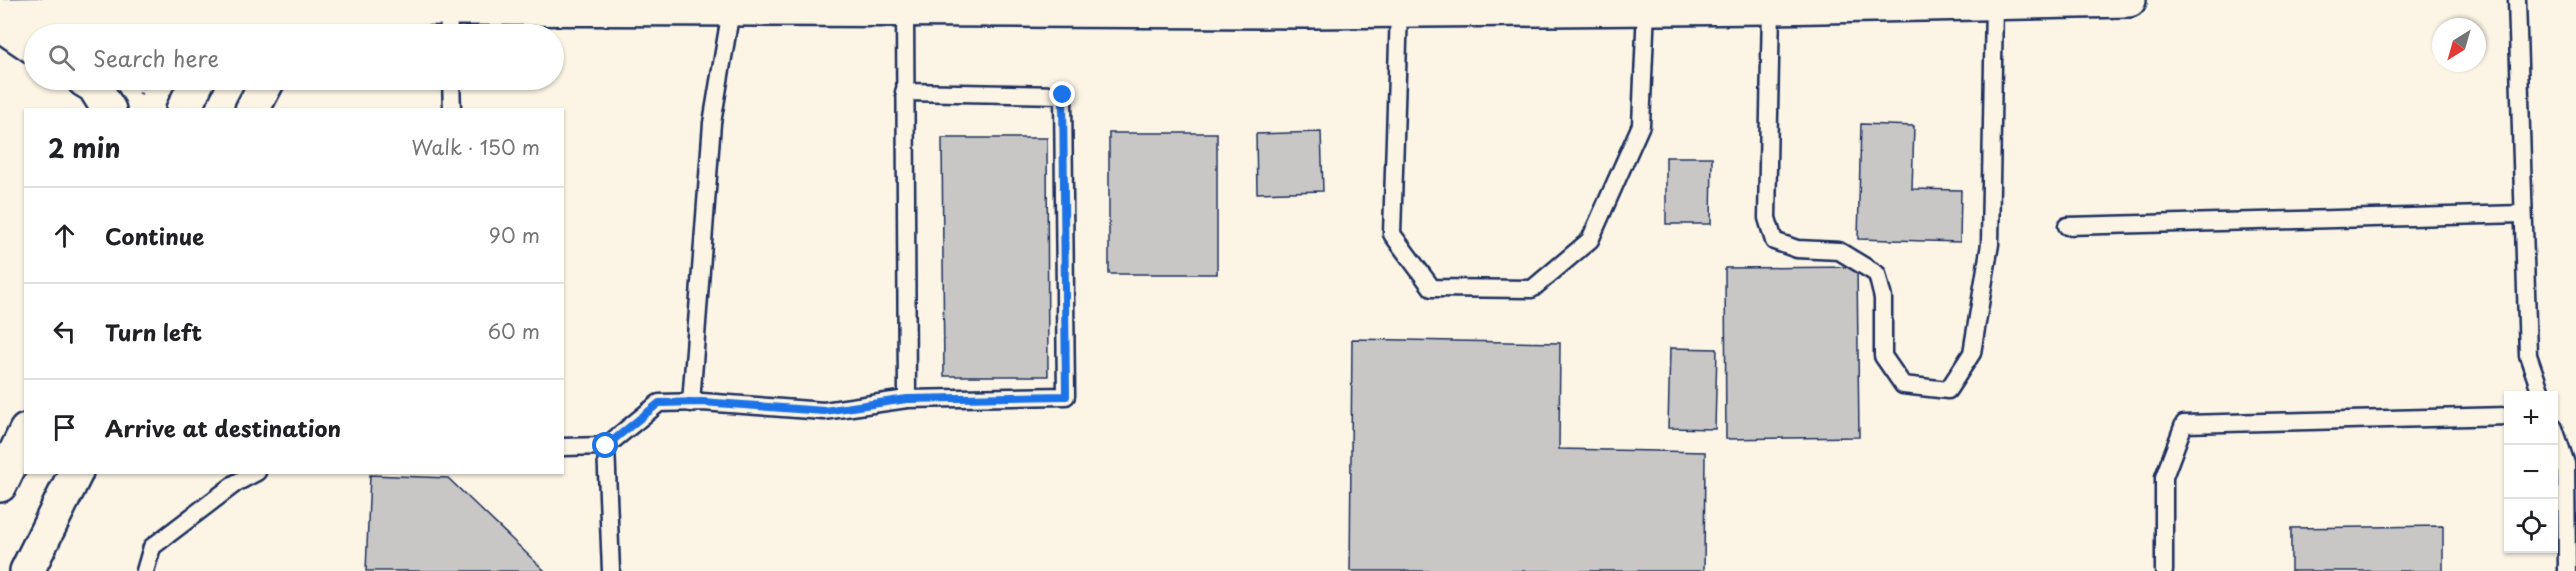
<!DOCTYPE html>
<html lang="en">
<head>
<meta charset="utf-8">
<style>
	:root { --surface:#fff; --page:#f6f6f6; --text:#202124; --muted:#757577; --line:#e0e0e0 }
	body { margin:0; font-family:"Playpen Sans",sans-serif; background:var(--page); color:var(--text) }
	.controls { position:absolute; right:18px; bottom:18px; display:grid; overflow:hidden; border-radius:0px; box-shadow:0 2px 4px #0004 }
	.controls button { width:54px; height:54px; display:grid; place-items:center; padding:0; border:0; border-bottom:2px solid var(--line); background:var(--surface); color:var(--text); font:30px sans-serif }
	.compass { position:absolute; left:2432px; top:18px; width:54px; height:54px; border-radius:50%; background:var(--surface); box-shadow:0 2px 4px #0004; rotate:217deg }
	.stop { position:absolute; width:18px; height:18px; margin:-14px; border:4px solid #1a73e8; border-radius:50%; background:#fff }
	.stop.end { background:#1a73e8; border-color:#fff; box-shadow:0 2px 6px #0008 }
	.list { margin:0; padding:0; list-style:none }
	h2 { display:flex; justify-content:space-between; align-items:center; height:78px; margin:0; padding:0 24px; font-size:26px }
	h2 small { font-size:20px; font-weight:400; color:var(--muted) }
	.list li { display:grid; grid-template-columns:39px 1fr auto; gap:18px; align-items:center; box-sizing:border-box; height:96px; padding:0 24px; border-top:2px solid var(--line) }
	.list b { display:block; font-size:22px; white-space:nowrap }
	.list em { font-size:20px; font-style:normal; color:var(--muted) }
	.icon { flex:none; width:33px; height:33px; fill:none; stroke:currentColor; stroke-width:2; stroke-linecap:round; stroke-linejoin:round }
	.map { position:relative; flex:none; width:2576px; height:571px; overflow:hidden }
	.search { position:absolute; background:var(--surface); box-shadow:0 2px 4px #0004; left:24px; top:24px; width:540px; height:66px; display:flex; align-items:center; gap:15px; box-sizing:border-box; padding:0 21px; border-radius:33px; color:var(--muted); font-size:22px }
	.panel { position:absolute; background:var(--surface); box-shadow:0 2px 4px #0004; left:24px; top:108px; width:540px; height:366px; border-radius:0px }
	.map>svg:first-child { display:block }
	.building { fill:#c8c7c6; stroke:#1b2f5e; stroke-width:1.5 }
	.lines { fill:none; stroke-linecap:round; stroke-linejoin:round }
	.lane-casing { stroke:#1b2f5e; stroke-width:21 }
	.secondary-casing { stroke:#1b2f5e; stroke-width:38 }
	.primary-casing { stroke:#1b2f5e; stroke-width:38 }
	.path { stroke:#1b2f5e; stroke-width:4; stroke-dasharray:1.5 4.5; stroke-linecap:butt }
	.lane { stroke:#fcf5e5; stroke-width:16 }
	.secondary { stroke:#fcf5e5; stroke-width:33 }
	.primary { stroke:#fcf5e5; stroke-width:33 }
	.route { stroke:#1a73e8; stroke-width:8 }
</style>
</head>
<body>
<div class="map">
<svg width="2576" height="571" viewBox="0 0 2576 571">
	<rect width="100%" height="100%" fill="#fcf5e5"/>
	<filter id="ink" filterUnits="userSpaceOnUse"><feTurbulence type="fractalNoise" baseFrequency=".0167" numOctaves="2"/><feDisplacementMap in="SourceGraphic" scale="12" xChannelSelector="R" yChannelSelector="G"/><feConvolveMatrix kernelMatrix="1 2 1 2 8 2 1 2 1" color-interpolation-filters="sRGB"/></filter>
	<g filter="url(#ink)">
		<g class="building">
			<path d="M1861 124 1914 126 1912 189 1961 190 1960 242 1858 239Z"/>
			<path d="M1321 132 1323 191 1257 193 1256 134Z"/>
			<rect x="1109" y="133" width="108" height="141"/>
			<path d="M942 138H1047L1048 376H944Z"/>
			<path d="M1666 157H1712L1711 224H1666Z"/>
			<path d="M1857 267 1859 437 1726 439 1725 268Z"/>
			<path d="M1352 339 1560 343 1559 449 1705 452 1704 571H1350Z"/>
			<path d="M1670 348 1717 349 1715 429 1668 428Z"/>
			<path d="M370 475 448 478 545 571H366Z"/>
			<path d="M2443 526V571H2291V528Z"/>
		</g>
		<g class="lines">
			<defs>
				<g id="lane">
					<path d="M2517 0 2528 355 2542 396"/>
					<path d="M1771 7 1767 218 1774 241 1797 249 1839 251 1877 274 1883 298V356L1903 385 1948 390 1972 353 1990 244 1994 3"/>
					<path d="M448 8 449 34"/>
					<path d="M1399 10 1392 234 1432 288 1532 289 1590 240 1641 125 1646 8"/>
					<path d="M451 80 452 110"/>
					<path d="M904 92 1063 95 1066 396 907 399"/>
					<path d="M2067 226 2523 214"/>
					<path d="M691 403 712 123 732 4"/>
					<path d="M2554 428 2566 464 2567 571"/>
					<path d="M562 447 606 446"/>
					<path d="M145 571 152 547 236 483 257 472"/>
					<path d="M611 571 606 446 659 403 702 402 824 411 907 399 905 10"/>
					<path d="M2164 571V477L2184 424 2508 416"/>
				</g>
				<path id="secondary" d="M0 15 448 8 1308 11 1771 7 2129 0"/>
				<g id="primary">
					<path d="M440 0 448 8"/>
					<path d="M0 24 34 47"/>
					<path d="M221 34 238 0"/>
					<path d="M292 34 310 0"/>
					<path d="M84 80 94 86 109 110"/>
					<path d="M183 110 198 80"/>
					<path d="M252 110 268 80"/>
					<path d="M0 485 26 431"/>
					<path d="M27 571 76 472"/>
				</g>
			</defs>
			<use href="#lane" class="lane-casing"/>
			<use href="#secondary" class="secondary-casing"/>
			<use href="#primary" class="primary-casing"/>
			<path class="path" d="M140 94 145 80"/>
			<use href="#lane" class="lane"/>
			<use href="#secondary" class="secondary"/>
			<use href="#primary" class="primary"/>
		</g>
	</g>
	<g class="lines" filter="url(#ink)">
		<path class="route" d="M606 446 659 403 702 402 824 411 907 399 1066 396 1063 95"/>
	</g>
</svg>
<div class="controls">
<button>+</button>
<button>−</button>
<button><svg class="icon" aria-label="locate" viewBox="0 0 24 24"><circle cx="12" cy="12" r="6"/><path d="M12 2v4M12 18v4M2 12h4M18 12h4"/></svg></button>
</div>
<svg class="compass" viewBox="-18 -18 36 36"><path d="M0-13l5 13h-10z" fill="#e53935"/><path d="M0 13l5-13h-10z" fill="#757577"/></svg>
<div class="stop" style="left:606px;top:446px"></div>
<div class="stop end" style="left:1063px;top:95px"></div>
<div class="search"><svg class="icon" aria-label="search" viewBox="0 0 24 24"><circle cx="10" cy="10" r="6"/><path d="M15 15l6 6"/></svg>Search here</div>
<section class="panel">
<h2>2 min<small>Walk · 150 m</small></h2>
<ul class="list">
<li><svg class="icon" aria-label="ahead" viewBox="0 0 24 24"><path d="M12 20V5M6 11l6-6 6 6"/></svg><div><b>Continue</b></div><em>90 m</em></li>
<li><svg class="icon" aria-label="left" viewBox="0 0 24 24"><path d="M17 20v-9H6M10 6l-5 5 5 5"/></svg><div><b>Turn left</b></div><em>60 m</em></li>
<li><svg class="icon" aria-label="arrive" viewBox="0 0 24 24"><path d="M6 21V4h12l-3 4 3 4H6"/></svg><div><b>Arrive at destination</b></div></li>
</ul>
</section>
</div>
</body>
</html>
